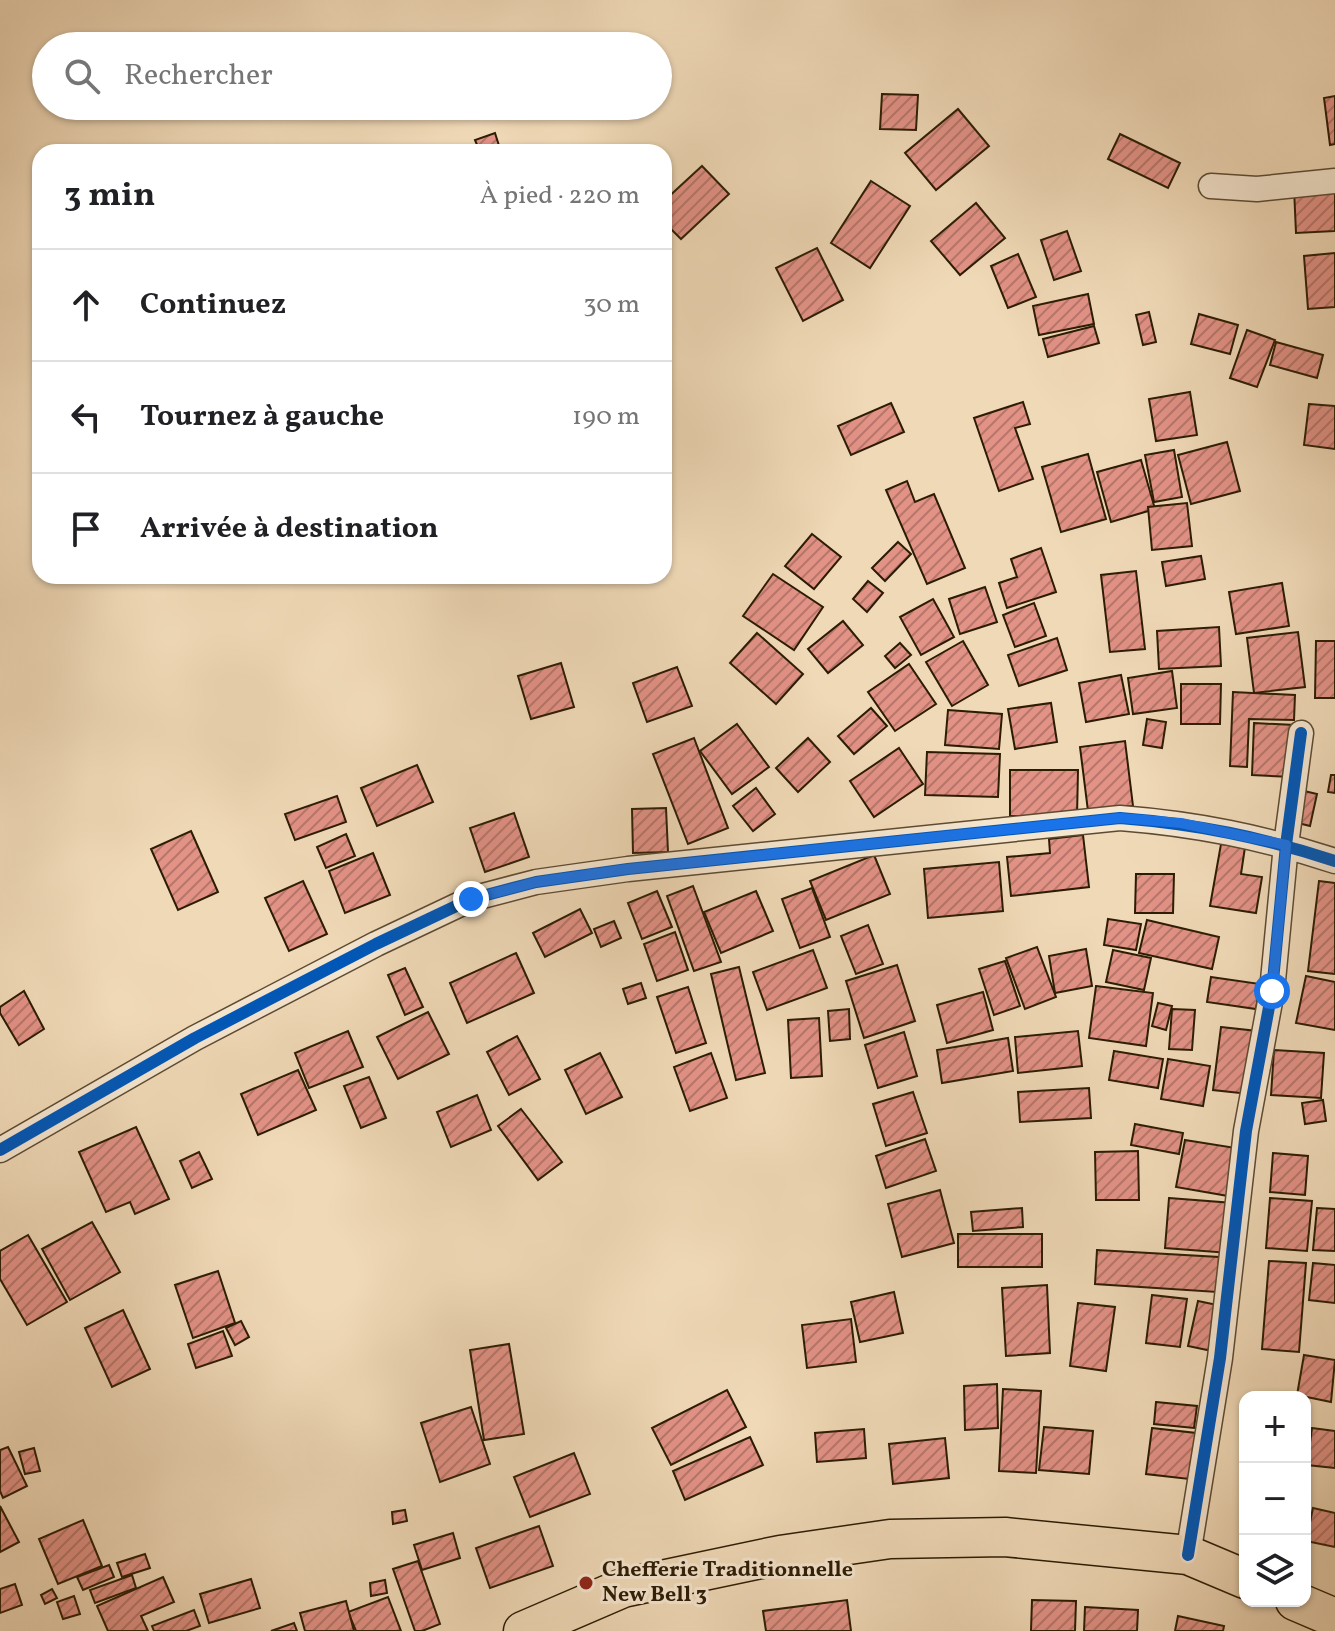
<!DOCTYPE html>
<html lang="fr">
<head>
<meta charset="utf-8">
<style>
	:root { --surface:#fff; --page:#f6f6f6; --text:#202124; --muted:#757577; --line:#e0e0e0 }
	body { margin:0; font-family:Vollkorn,serif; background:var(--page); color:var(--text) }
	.controls { position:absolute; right:24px; bottom:24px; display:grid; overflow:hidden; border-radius:16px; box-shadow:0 2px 6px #0004 }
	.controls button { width:72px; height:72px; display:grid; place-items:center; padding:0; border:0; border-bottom:2px solid var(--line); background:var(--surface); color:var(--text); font:40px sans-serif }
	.stop { position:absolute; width:24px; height:24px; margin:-18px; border:6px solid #1a73e8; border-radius:50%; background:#fff }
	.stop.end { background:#1a73e8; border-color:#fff; box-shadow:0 2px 8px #0008 }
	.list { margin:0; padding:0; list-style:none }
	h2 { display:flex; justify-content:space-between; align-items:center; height:104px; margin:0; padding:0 32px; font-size:34px }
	h2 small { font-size:26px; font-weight:400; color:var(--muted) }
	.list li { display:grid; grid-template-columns:52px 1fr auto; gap:24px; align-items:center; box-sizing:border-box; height:112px; padding:0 32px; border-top:2px solid var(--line) }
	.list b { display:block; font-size:30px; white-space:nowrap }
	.list em { font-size:26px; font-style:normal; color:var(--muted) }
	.icon { flex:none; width:44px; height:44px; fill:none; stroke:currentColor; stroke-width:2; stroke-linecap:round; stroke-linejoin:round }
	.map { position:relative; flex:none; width:1335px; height:1631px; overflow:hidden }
	.search { position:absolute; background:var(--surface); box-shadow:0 2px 6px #0004; left:32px; top:32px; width:640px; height:88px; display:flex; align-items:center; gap:20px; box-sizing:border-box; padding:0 28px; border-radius:44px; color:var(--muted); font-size:30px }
	.panel { position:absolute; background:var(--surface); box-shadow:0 2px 6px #0004; left:32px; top:144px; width:640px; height:440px; border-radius:24px }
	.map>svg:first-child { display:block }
	.building { fill:url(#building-hatch); stroke:#2c1c04; stroke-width:2 }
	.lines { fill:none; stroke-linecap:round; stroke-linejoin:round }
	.street-casing { stroke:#5d4b31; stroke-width:27 }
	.primary-casing { stroke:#2c1c04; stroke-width:41 }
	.street { stroke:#f5e6d0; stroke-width:24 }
	.primary { stroke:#f0d9b7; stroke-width:38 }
	.cycleway-casing { stroke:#f5e6d0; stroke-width:17 }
	.cycleway { stroke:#0057b8; stroke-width:12 }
	.route { stroke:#1a73e8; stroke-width:10 }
	.poi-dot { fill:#8f2418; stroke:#f5e6d0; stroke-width:3 }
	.labels { text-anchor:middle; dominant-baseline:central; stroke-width:6; stroke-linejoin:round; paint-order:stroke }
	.poi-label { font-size:22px; font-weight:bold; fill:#2c1c04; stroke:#f5e6d0; text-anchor:start }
</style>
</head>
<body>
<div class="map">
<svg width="1335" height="1631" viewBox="0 0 1335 1631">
	<defs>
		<pattern id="building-hatch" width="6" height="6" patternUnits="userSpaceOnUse" patternTransform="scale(2)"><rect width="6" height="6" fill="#e39286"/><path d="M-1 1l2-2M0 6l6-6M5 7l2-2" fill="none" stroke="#b8766b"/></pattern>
	</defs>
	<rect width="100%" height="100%" fill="#f0d9b7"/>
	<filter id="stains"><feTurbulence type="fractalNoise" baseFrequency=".0025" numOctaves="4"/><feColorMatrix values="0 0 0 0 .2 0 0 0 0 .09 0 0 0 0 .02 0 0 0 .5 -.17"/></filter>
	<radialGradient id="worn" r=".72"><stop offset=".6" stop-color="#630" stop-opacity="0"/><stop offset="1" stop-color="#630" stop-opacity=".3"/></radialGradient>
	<g class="building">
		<path d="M882 94 918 95 916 130 880 129Z"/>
		<path d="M1335 96V144L1330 145 1324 98Z"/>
		<path d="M958 109 989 146 936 190 905 153Z"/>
		<path d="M495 133 501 152H480L475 140Z"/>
		<path d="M1120 134 1180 163 1168 188 1108 159Z"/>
		<path d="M702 166 729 194 681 239 664 222V201Z"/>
		<path d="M871 181 910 206 870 268 831 243Z"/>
		<path d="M1335 186V231L1296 233 1294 188Z"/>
		<path d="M976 203 1005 238 960 275 931 241Z"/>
		<path d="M1067 231 1081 271 1054 280 1041 240Z"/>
		<path d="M817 248 843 300 803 321 776 268Z"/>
		<path d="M1335 253V307L1308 309 1304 256Z"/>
		<path d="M1018 254 1036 297 1008 308 991 266Z"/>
		<path d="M1088 294 1094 324 1039 335 1033 306Z"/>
		<path d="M1149 312 1156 342 1143 345 1136 315Z"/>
		<path d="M1199 314 1238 325 1230 354 1191 344Z"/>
		<path d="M1094 326 1099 343 1048 357 1043 339Z"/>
		<path d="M1247 330 1275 340 1257 387 1230 378Z"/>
		<path d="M1276 342 1323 355 1317 378 1270 365Z"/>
		<path d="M1190 392 1197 435 1156 441 1149 399Z"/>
		<path d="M1023 402 1030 424 1015 428 1033 479 999 491 974 418Z"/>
		<path d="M891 403 904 432 851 455 838 426Z"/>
		<path d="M1309 404 1335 406V449L1304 445Z"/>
		<path d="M1227 442 1240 491 1191 504 1178 455Z"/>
		<path d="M1174 450 1182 497 1154 502 1145 455Z"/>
		<path d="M1088 454 1106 519 1061 532 1042 467Z"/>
		<path d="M1141 460 1155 509 1111 522 1097 472Z"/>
		<path d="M907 481 915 502 934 494 965 568 927 584 886 490Z"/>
		<path d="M1187 503 1192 546 1152 550 1148 507Z"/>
		<path d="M812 534 841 557 814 589 785 566Z"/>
		<path d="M898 542 911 554 885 581 872 568Z"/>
		<path d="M1041 548 1056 592 1007 608 999 583 1017 577 1011 559Z"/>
		<path d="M1201 556 1205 579 1166 586 1162 562Z"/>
		<path d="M1136 571 1145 649 1110 652 1101 575Z"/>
		<path d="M773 574 823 607 794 650 743 616Z"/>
		<path d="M868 581 883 593 867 612 853 599Z"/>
		<path d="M1282 583 1289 626 1236 634 1229 592Z"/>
		<path d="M985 587 997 622 960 634 949 599Z"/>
		<path d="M933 599 954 637 921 655 900 617Z"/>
		<path d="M1034 603 1046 636 1015 647 1003 615Z"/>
		<path d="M843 621 863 645 828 673 808 649Z"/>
		<path d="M1219 627 1221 666 1159 669 1157 631Z"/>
		<path d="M1298 632 1305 687 1254 693 1247 638Z"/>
		<path d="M757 633 803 674 776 704 730 663Z"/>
		<path d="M1057 638 1067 670 1019 686 1008 655Z"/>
		<path d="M963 641 988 685 952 706 926 662Z"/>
		<path d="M1316 641H1335V698H1315Z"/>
		<path d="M900 643 911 655 895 668 885 656Z"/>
		<path d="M561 663 574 707 531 719 518 676Z"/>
		<path d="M909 664 936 704 895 731 868 692Z"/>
		<path d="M677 667 692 706 647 722 633 683Z"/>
		<path d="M1172 671 1177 708 1133 714 1128 678Z"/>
		<path d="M1121 675 1129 714 1086 722 1079 683Z"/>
		<path d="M1181 684H1221L1220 724H1181Z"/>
		<path d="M1233 692 1295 695 1294 720 1249 719 1247 767 1230 766Z"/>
		<path d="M1051 703 1057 742 1015 749 1008 709Z"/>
		<path d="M871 708 887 726 854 754 838 736Z"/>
		<path d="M948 710 1002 714 999 749 945 745Z"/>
		<path d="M1147 719 1166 722 1162 748 1143 745Z"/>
		<path d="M1254 723 1295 725 1292 777 1252 775Z"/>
		<path d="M737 724 769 767 732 794 700 751Z"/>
		<path d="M694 738 728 828 688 844 653 754Z"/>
		<path d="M808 738 830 762 798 792 776 768Z"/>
		<path d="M1125 741 1133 806 1088 811 1080 747Z"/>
		<path d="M899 748 923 784 874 817 850 781Z"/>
		<path d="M927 752 1000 754 998 797 925 795Z"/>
		<path d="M417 765 433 802 377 826 361 788Z"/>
		<path d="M1010 770H1078L1077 817 1010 816Z"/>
		<path d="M1331 775H1335V793L1328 792Z"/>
		<path d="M756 788 775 814 753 831 733 806Z"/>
		<path d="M1300 790 1317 794 1310 826 1294 822Z"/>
		<path d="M337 796 346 822 295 840 285 814Z"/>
		<path d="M666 808 668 852 633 853 632 809Z"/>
		<path d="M514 813 529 857 485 872 470 828Z"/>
		<path d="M191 831 218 892 178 910 151 849Z"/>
		<path d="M346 834 355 856 326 868 317 847Z"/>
		<path d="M1083 835 1089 887 1011 896 1007 857 1050 853 1049 839Z"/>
		<path d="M1221 844 1245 847 1241 874 1262 877 1256 913 1210 906Z"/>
		<path d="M373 853 390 895 345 913 329 871Z"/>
		<path d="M874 855 890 894 826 920 810 881Z"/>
		<path d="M999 862 1003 911 928 918 924 869Z"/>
		<path d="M1136 874H1174L1173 913H1135Z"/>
		<path d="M303 881 327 934 289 951 265 898Z"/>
		<path d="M1319 881 1335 883V974L1308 971Z"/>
		<path d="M693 886 721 962 694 971 667 896Z"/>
		<path d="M812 888 830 937 800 948 782 899Z"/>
		<path d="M657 891 672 927 642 939 628 903Z"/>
		<path d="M756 891 773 931 721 953 704 912Z"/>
		<path d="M580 909 592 933 545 957 533 933Z"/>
		<path d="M1108 919 1141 924 1136 950 1104 945Z"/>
		<path d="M1147 920 1219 937 1212 969 1139 953Z"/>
		<path d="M614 921 621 938 601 947 594 929Z"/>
		<path d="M868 925 883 964 856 974 841 936Z"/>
		<path d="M675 932 688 970 657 981 644 944Z"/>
		<path d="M1037 947 1056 997 1025 1009 1006 958Z"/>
		<path d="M1086 949 1092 986 1055 993 1049 956Z"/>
		<path d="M813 950 827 988 767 1010 753 972Z"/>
		<path d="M1113 950 1151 958 1144 990 1106 982Z"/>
		<path d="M516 953 534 993 467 1023 450 983Z"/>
		<path d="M1005 961 1020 1006 994 1015 979 969Z"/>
		<path d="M897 965 915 1021 864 1038 846 981Z"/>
		<path d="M739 967 765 1073 736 1080 711 974Z"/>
		<path d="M405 968 423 1007 405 1015 388 975Z"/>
		<path d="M1306 976 1335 982V1030L1296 1023Z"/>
		<path d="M1211 977 1260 984 1256 1009 1207 1002Z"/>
		<path d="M641 983 646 998 628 1004 623 989Z"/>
		<path d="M1096 986 1153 993 1146 1046 1089 1038Z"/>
		<path d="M688 987 706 1043 676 1053 657 997Z"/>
		<path d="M24 991 44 1029 19 1045 0 1013V1007Z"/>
		<path d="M983 992 993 1030 947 1043 937 1005Z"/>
		<path d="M1158 1003 1172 1006 1166 1030 1152 1026Z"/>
		<path d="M849 1009 850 1039 830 1041 828 1011Z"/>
		<path d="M1172 1009 1195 1010 1192 1050 1169 1049Z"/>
		<path d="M428 1012 449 1054 398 1079 377 1037Z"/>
		<path d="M819 1018 822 1076 791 1078 788 1020Z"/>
		<path d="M1221 1027 1257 1031 1249 1094 1213 1090Z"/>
		<path d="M348 1031 363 1067 309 1088 295 1053Z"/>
		<path d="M1078 1031 1082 1066 1018 1073 1015 1037Z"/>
		<path d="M904 1032 917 1076 878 1088 865 1045Z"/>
		<path d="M517 1036 540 1079 509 1095 487 1052Z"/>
		<path d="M1008 1038 1013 1071 942 1083 937 1050Z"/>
		<path d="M1274 1050 1324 1053 1321 1098 1271 1095Z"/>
		<path d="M1114 1051 1163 1059 1158 1088 1109 1080Z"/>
		<path d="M600 1053 622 1097 586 1114 565 1070Z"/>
		<path d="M711 1053 727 1098 690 1111 674 1067Z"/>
		<path d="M1168 1059 1210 1066 1203 1106 1161 1099Z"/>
		<path d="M298 1070 316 1110 258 1135 241 1094Z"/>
		<path d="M369 1077 386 1118 361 1128 344 1086Z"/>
		<path d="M1089 1088 1091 1118 1020 1122 1018 1092Z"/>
		<path d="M913 1092 927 1133 886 1146 873 1104Z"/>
		<path d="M477 1095 491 1130 451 1147 437 1112Z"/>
		<path d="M1323 1100 1326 1121 1305 1124 1302 1103Z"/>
		<path d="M521 1109 562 1162 538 1180 498 1126Z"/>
		<path d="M1135 1124 1183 1133 1179 1154 1131 1145Z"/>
		<path d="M136 1127 169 1199 135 1214 130 1202 106 1212 79 1152Z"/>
		<path d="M925 1139 936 1171 886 1188 876 1156Z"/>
		<path d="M1185 1140 1242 1149 1234 1197 1176 1187Z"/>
		<path d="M1138 1151 1139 1200H1096L1095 1152Z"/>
		<path d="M199 1152 212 1179 192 1188 180 1161Z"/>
		<path d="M1273 1153 1308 1156 1305 1195 1270 1192Z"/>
		<path d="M940 1190 954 1243 902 1257 888 1204Z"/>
		<path d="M1169 1198 1233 1203 1229 1253 1165 1248Z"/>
		<path d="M1270 1198 1312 1201 1307 1251 1266 1248Z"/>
		<path d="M1022 1208 1023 1227 973 1231 971 1212Z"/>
		<path d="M1317 1208 1335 1209V1251L1313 1250Z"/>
		<path d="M92 1222 120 1272 70 1300 42 1249Z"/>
		<rect x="958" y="1234" width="84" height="33"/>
		<path d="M28 1235 67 1302 27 1325 0 1279V1251Z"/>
		<path d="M1097 1250 1219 1257 1217 1292 1095 1284Z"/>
		<path d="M1269 1261 1306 1263 1299 1352 1262 1349Z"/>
		<path d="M1313 1263 1335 1265V1303L1309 1300Z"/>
		<path d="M218 1271 235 1323 193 1338 175 1285Z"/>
		<path d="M1047 1285 1050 1353 1006 1356 1002 1288Z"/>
		<path d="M894 1292 903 1333 860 1342 851 1302Z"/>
		<path d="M1152 1295 1187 1299 1180 1347 1146 1343Z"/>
		<path d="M1198 1301 1222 1306 1212 1351 1188 1346Z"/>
		<path d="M1078 1303 1115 1307 1106 1371 1070 1366Z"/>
		<path d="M123 1310 150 1369 112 1387 85 1328Z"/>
		<path d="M851 1319 856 1362 807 1368 802 1325Z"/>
		<path d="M241 1321 249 1337 235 1345 226 1328Z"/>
		<path d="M223 1331 232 1356 196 1368 188 1344Z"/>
		<path d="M509 1344 524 1434 484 1440 470 1350Z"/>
		<path d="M1304 1355 1335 1360 1331 1402 1297 1395Z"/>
		<path d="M997 1384 998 1428 965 1430 964 1386Z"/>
		<path d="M1003 1389 1041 1391 1036 1473 999 1471Z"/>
		<path d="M727 1390 746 1427 671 1465 652 1428Z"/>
		<path d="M1156 1402 1197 1406 1194 1428 1154 1424Z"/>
		<path d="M471 1407 490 1464 440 1482 421 1423Z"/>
		<path d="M1044 1427 1093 1431 1089 1474 1039 1470Z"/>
		<path d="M1152 1428 1196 1433 1189 1479 1146 1474Z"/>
		<path d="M1312 1428 1335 1431V1468L1307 1465Z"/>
		<path d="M864 1429 866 1458 817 1462 815 1433Z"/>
		<path d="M750 1437 763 1465 685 1500 673 1471Z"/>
		<path d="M945 1438 949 1478 893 1484 889 1444Z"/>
		<path d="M8 1447 27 1486 3 1498 0 1491V1450Z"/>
		<path d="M34 1448 40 1471 25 1474 19 1452Z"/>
		<path d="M574 1453 590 1494 530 1517 514 1477Z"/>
		<path d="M0 1506 19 1542 0 1552Z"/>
		<path d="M1313 1508 1335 1513V1547L1306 1541Z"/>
		<path d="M405 1510 407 1521 393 1524 392 1512Z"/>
		<path d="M83 1520 102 1566 58 1584 39 1539Z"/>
		<path d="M539 1526 553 1566 490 1588 476 1548Z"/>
		<path d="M453 1533 460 1558 422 1570 414 1545Z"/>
		<path d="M145 1554 150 1568 122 1577 117 1563Z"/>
		<path d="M418 1561 440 1624 422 1631H415L393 1569Z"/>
		<path d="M109 1565 114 1577 83 1590 77 1577Z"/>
		<path d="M132 1575 136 1588 95 1603 90 1590Z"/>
		<path d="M163 1577 174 1602 141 1616 148 1631H108L97 1606Z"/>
		<path d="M251 1579 260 1608 209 1623 200 1594Z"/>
		<path d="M385 1580 387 1593 371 1596 370 1583Z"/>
		<path d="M15 1584 22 1605 0 1613V1589Z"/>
		<path d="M52 1589 57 1598 45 1604 41 1595Z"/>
		<path d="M74 1596 80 1614 63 1619 57 1602Z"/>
		<path d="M388 1597 401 1631H356L348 1612Z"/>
		<path d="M847 1600 851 1631H766L763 1611Z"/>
		<path d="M1032 1600 1076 1601 1075 1631H1031Z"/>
		<path d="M346 1601 354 1631H305L300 1613Z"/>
		<path d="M1085 1607 1138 1610 1137 1631H1084Z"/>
		<path d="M194 1610 200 1626 186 1631H154L152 1626Z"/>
		<path d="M1178 1616 1224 1626 1223 1631H1175Z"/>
		<path d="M294 1623 297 1631H271Z"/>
	</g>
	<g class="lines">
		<defs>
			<g id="street">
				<path d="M1211 186 1257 189 1335 181"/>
				<path d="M0 1150 195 1038 376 944 471 899 536 882 628 869 1120 818C1196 824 1262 837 1335 861"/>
				<path d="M1188 1555 1220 1358 1246 1131 1272 991 1286 845 1301 733"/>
			</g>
			<g id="primary">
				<path d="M1295 1601 1335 1618"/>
				<path d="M523 1631 623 1588 780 1555 890 1539 1005 1537 1188 1555 1245 1579"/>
			</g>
		</defs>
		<use href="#street" class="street-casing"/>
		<use href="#primary" class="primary-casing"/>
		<use href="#street" class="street"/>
		<use href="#primary" class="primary"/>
		<defs>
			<g id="cycleway">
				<path d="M0 1150 195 1038 376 944 471 899 536 882 628 869 1120 818C1196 824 1262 837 1335 861"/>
				<path d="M1188 1555 1220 1358 1246 1131 1272 991 1286 845 1301 733"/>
			</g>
		</defs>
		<use href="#cycleway" class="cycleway-casing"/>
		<use href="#cycleway" class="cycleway"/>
	</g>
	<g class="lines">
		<path class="route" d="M471 899 536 882 628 869 1120 818 1181 823 1286 845 1272 991"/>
	</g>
	<circle class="poi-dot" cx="586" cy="1583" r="8"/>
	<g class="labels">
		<g class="poi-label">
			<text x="602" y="1570">Chefferie Traditionnelle<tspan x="602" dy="25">New Bell 3</tspan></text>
		</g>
	</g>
	<rect width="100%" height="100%" filter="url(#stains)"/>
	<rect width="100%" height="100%" fill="url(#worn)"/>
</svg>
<div class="controls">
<button>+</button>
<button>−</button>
<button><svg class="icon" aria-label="layers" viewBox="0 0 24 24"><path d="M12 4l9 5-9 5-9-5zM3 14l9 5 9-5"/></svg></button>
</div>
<div class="stop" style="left:1272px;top:991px"></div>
<div class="stop end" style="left:471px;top:899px"></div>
<div class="search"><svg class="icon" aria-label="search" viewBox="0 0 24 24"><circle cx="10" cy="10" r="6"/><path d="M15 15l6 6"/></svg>Rechercher</div>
<section class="panel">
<h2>3 min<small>À pied · 220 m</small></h2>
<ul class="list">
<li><svg class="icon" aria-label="ahead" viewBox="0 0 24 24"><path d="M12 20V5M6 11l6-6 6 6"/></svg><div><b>Continuez</b></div><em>30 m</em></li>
<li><svg class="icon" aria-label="left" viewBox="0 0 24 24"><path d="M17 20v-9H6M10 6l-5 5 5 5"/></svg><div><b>Tournez à gauche</b></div><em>190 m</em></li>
<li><svg class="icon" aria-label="arrive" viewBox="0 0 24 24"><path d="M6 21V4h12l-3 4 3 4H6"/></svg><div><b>Arrivée à destination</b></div></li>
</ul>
</section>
</div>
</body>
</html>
